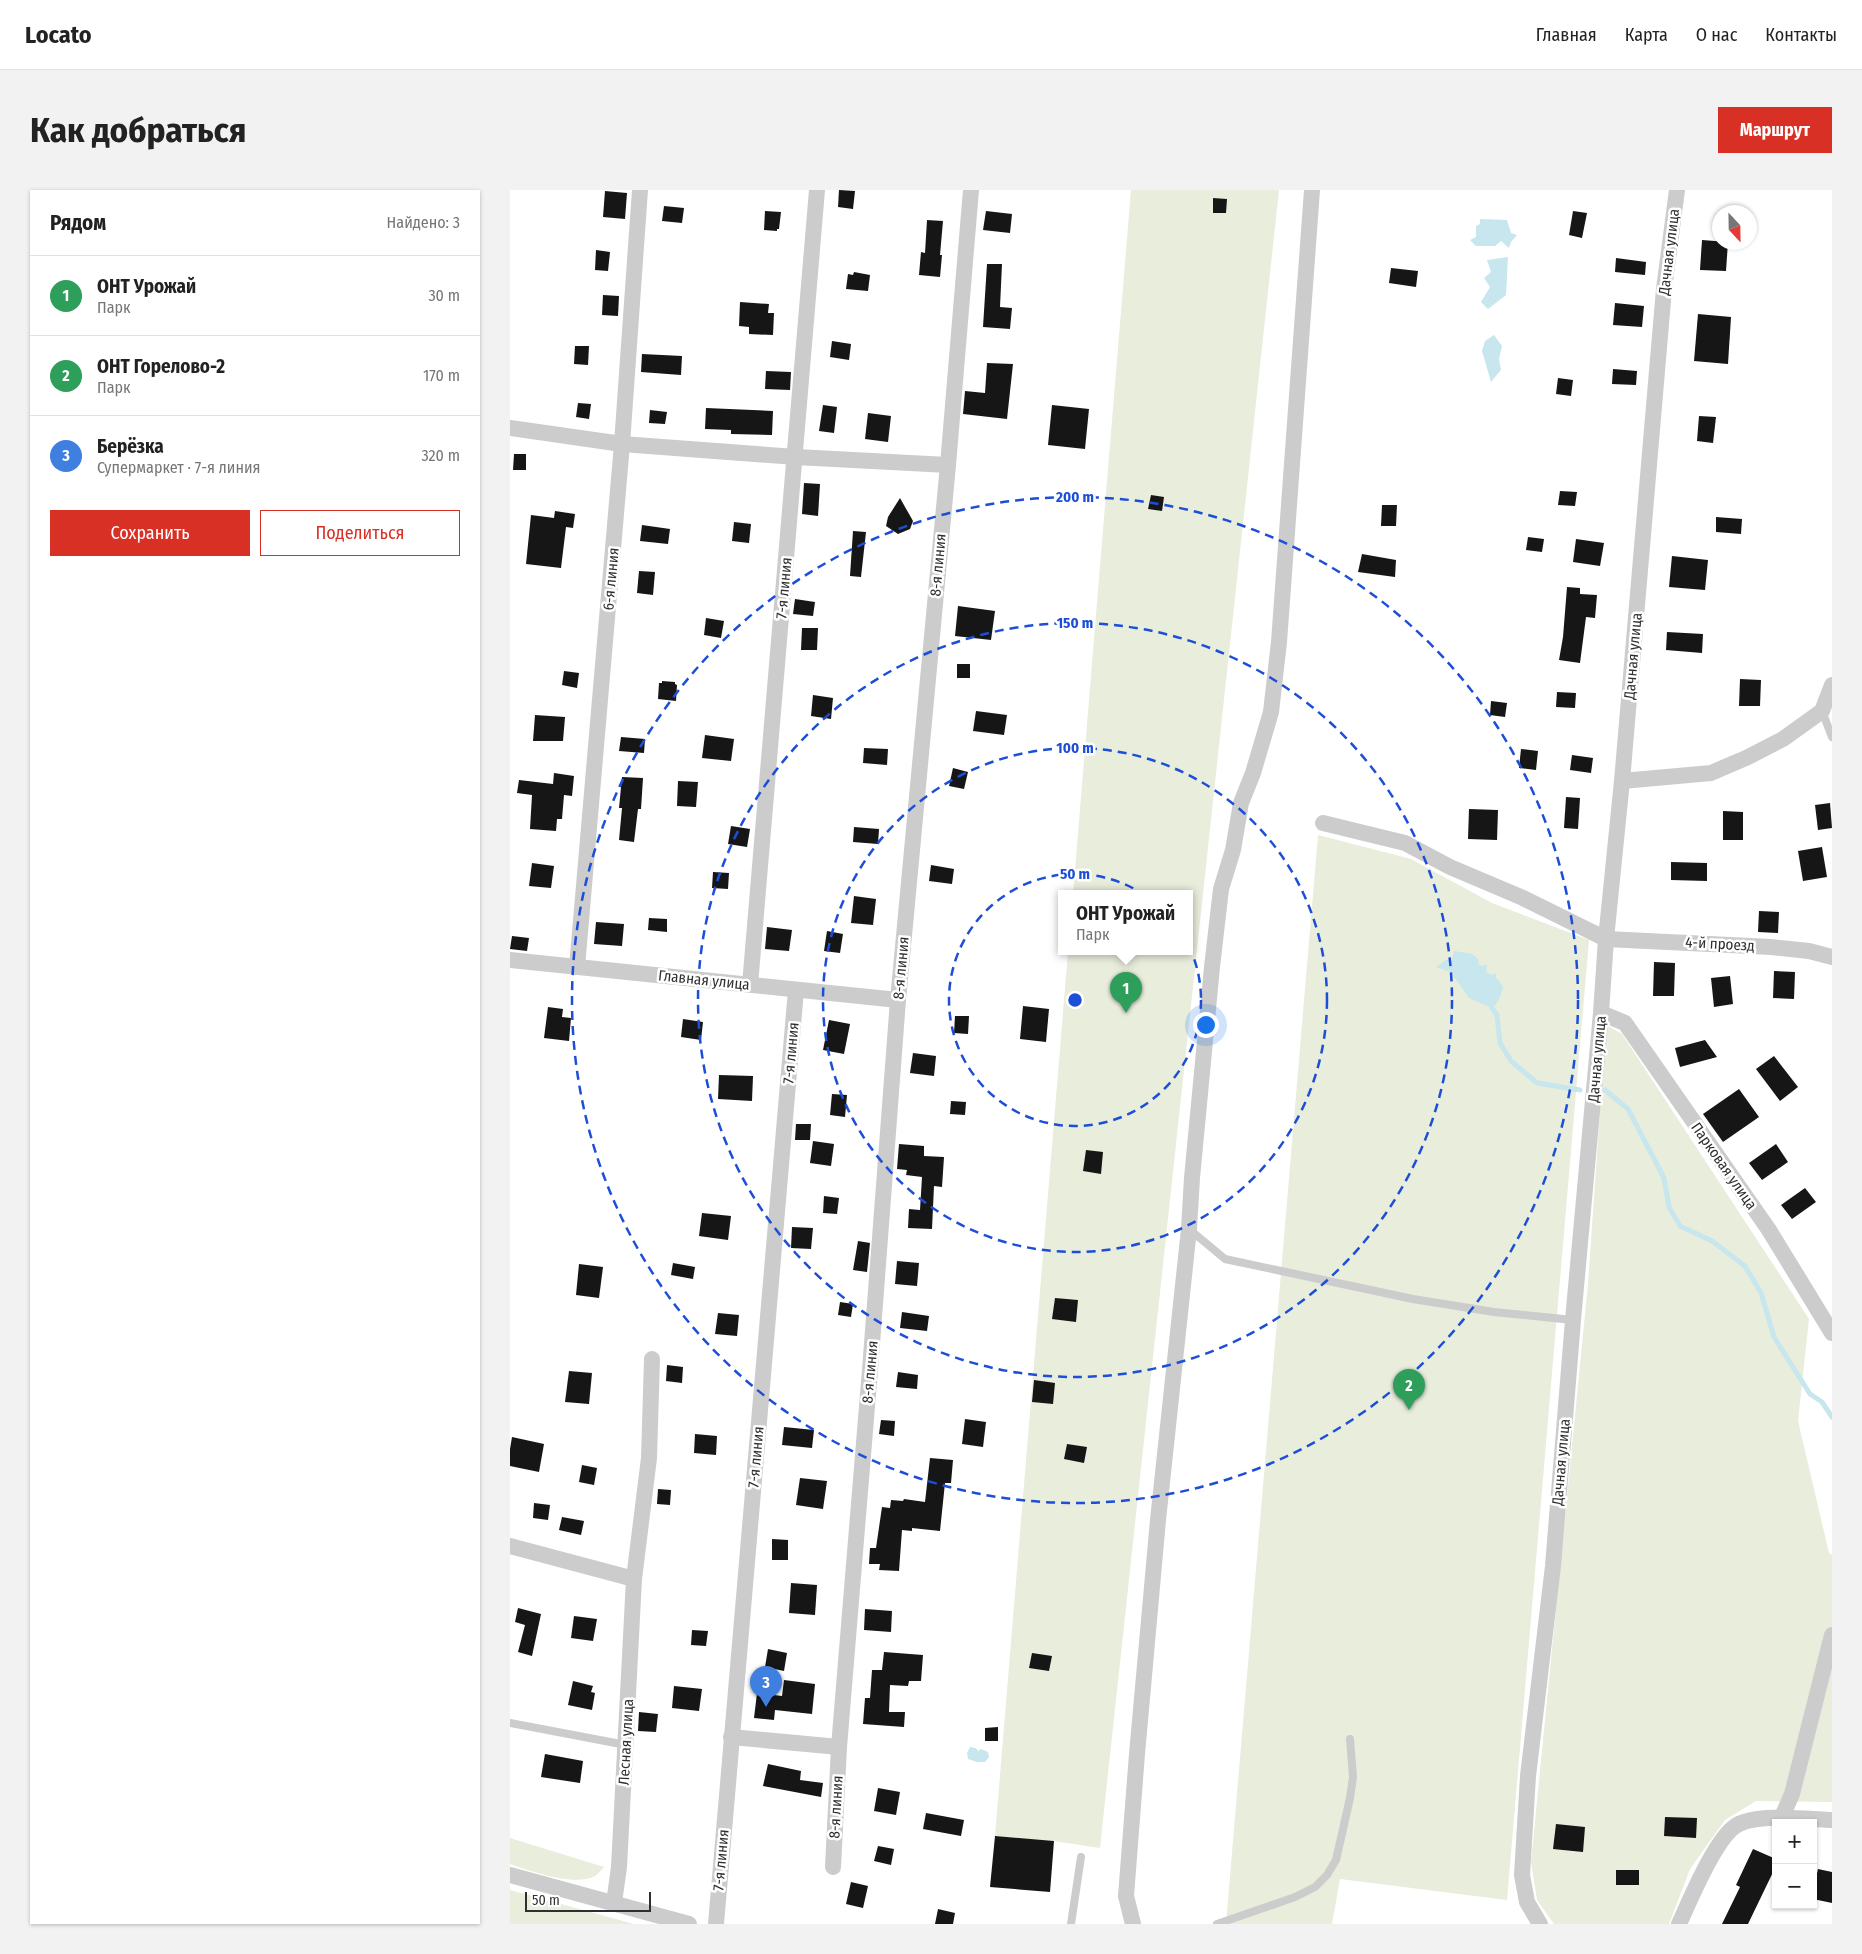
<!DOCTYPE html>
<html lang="ru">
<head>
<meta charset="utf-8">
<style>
	:root { --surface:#fff; --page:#f2f2f2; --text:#222; --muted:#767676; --line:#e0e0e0; --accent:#d93025 }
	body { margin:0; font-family:"Fira Sans Condensed",sans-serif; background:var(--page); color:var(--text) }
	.controls { position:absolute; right:15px; bottom:15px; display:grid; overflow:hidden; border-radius:0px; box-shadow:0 1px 4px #0004 }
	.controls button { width:45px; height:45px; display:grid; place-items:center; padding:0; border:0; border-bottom:1px solid var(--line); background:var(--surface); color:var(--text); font:25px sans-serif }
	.compass { position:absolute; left:1202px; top:15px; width:45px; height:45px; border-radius:50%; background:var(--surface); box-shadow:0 1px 4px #0004; rotate:158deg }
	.scale { position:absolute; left:15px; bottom:12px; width:126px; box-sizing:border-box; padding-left:5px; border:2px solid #2f2f2f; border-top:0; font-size:14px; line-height:18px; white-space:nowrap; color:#2f2f2f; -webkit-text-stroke:4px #fff; paint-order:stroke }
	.you { position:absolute; left:695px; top:834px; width:18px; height:18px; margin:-12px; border:4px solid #fff; border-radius:50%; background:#1a73e8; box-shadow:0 0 0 8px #1a73e833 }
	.badge { display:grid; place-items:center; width:32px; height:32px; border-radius:50%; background:var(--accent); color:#fff; font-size:16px; font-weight:700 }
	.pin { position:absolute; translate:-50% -41px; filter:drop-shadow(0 1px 2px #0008) }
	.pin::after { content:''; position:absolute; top:26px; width:18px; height:15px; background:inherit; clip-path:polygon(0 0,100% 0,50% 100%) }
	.popup { position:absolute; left:548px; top:700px; width:135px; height:65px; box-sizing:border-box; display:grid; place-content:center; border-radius:0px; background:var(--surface); filter:drop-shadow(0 1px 4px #0005); font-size:16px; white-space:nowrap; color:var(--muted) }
	.popup b { font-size:19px; color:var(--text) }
	.popup::after { content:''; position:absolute; left:50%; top:100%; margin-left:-10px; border:10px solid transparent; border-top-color:var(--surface) }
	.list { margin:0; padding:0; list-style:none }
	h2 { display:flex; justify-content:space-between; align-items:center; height:65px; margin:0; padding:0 20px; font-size:21px }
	h2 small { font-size:16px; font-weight:400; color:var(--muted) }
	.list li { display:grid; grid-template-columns:32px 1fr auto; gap:15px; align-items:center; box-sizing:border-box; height:80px; padding:0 20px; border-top:1px solid var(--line) }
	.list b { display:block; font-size:19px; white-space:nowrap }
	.list p { margin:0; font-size:16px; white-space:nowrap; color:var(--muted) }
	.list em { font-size:16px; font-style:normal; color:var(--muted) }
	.actions { display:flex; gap:10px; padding:15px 20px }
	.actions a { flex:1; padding:11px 0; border:1px solid var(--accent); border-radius:0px; text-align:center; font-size:18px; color:var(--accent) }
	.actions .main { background:var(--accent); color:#fff }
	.map { position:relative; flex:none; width:1322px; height:1734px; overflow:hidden; border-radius:0px }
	header { display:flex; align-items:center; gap:30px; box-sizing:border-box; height:70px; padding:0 25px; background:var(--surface); border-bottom:1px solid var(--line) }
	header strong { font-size:24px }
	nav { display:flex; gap:28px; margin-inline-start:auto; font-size:18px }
	.intro { display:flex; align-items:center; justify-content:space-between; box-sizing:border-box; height:120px; padding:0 30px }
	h1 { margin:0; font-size:35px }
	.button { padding:12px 22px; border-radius:0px; background:var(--accent); color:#fff; font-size:18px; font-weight:700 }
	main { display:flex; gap:30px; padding:0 30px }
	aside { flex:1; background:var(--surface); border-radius:0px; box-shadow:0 1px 4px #0004 }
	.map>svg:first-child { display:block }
	.green { fill:#e8eddc }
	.water { fill:#c7e6ed }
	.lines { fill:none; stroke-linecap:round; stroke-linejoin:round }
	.stream { stroke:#c7e6ed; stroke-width:5 }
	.building { fill:#161616 }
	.lane { stroke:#ccc; stroke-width:8 }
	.street { stroke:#ccc; stroke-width:16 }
	.ring { fill:none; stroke:#1d4ed8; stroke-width:2.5; stroke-dasharray:9 6 }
	.labels { text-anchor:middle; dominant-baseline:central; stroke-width:5; stroke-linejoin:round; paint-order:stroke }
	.street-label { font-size:15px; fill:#2f2f2f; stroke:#fff }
	.centre { fill:#1d4ed8; stroke:#fff; stroke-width:2.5 }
	.ring-label { font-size:15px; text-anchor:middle; font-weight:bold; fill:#1d4ed8; stroke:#fff; stroke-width:5; stroke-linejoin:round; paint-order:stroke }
</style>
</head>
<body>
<header>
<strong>Locato</strong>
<nav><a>Главная</a><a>Карта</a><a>О нас</a><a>Контакты</a></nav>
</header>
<div class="intro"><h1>Как добраться</h1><a class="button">Маршрут</a></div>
<main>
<aside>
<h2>Рядом<small>Найдено: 3</small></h2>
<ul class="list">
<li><span class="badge" style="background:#2e9e5b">1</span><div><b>ОНТ Урожай</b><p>Парк</p></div><em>30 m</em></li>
<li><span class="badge" style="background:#2e9e5b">2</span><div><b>ОНТ Горелово-2</b><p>Парк</p></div><em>170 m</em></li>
<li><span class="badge" style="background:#3f7fe0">3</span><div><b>Берёзка</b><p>Супермаркет · 7-я линия</p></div><em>320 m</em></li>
</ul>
<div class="actions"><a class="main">Сохранить</a><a>Поделиться</a></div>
</aside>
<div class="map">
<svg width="1322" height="1734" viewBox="0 0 1322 1734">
	<rect width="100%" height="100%" fill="#fff"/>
	<g class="green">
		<path d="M621 0H769L590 1658 544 1651 485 1646 558 762H680V704H563Z"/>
		<path d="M808 645 901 669 982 713 1079 750 997 1710 830 1689 822 1734H716Z"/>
		<path d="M1096 835 1112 844 1299 1129 1288 1231 1319 1363 1322 1365V1612L1246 1611 1215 1630 1180 1679 1159 1734H1044L1027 1710 1021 1672 1078 1094Z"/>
		<path d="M0 1648 94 1677C91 1680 88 1684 85 1686 65 1697 20 1681 0 1674Z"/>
		<path d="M0 1700 124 1734H0Z"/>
	</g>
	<g class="water">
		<path d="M970 29 997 30 1001 43 1007 45 1001 52 999 58 991 51 985 56H966L960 50 966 47V36L970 34Z"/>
		<path d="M998 67 996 105 978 119 971 112 980 97 974 88 981 82 977 70Z"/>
		<path d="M984 145 992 156 989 169 991 180 981 192 972 161 975 151Z"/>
		<path d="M944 761 962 764 969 770 968 774 972 776 977 774 976 782 981 785 986 783V788L993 796C992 804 988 813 982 818L959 808 941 782 926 777 936 770H942Z"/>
		<path d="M460 1557 466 1558 468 1561 471 1559 478 1562 479 1567 475 1572H467L458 1569 457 1563Z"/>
	</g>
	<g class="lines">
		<g class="stream">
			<path d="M982 818 987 825 990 853 1001 871 1027 893 1070 900"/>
			<path d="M1095 900 1118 919 1154 988 1159 1017 1170 1036 1202 1051 1235 1076 1251 1103 1264 1147 1300 1204 1312 1212 1322 1227"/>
		</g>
	</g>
	<g class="building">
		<path d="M329 0 345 1 343 19 328 17Z"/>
		<path d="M95 1 117 3 115 29 93 27Z"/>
		<path d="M703 8 717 9 716 23H703Z"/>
		<path d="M154 16 174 18 172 33 152 31Z"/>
		<path d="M255 21 271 22 269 39H267V41L254 40Z"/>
		<path d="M476 21 502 24 500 43 473 40Z"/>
		<path d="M1063 21 1077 23 1072 48 1059 45Z"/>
		<path d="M417 30 433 31 430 65H432L430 87 409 85 411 62 415 63Z"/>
		<path d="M1192 50 1218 52 1216 81 1190 80Z"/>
		<path d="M86 60 100 62 98 81 85 80Z"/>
		<path d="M1106 68 1136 72 1135 85 1105 82Z"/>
		<path d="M477 74H492L490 117 502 118 500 139 473 137Z"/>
		<path d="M881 78 908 81 906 97 879 93Z"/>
		<path d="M344 82 360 85 358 101 336 99 338 84 343 85Z"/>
		<path d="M93 105 109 106 108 126 92 125Z"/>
		<path d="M230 112 259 114 258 123H264L263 145 239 144V137L229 136Z"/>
		<path d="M1105 113 1134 116 1132 137 1103 135Z"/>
		<path d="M1188 124 1221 127 1218 174 1184 171Z"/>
		<path d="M322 151 341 154 339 170 320 167Z"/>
		<path d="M65 156H79L78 175 64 174Z"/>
		<path d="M132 164 172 166 171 185 131 182Z"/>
		<path d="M477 173 503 174 497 229 453 224 455 201 475 203Z"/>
		<path d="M1103 179 1127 181 1126 195 1102 194Z"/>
		<path d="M256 181 281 182 280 200 255 199Z"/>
		<path d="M1048 188 1063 190 1061 206 1046 204Z"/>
		<path d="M68 213 81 214 79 229 66 227Z"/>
		<path d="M313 215 327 217 324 243 309 241Z"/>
		<path d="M542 215 579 219 575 259 538 255Z"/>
		<path d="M196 218 263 221 262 245 221 244V240L195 239Z"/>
		<path d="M140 220 157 222 155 234 139 233Z"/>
		<path d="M358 223 381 226 378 252 355 249Z"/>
		<path d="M1189 226 1206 227 1203 253 1187 251Z"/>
		<path d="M4 264H16V280H3Z"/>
		<path d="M294 293 310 294 308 326 292 324Z"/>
		<path d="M1050 301 1067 302 1065 316 1048 315Z"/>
		<path d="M641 305 654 307 652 321 638 319Z"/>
		<path d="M390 308 403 331 400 339 388 344 376 336 378 327Z"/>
		<path d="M872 315H887L886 336H871Z"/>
		<path d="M45 321 65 324 63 338 56 337 51 378 16 374 21 325 44 328Z"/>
		<path d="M1206 327 1232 329 1231 344 1206 342Z"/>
		<path d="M224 332 241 334 239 353 222 351Z"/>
		<path d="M132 335 160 339 158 354 130 351Z"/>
		<path d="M343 341 356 342 351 387 340 386Z"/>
		<path d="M1018 347 1034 349 1032 362 1016 360Z"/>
		<path d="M1066 349 1094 353 1090 376 1063 372Z"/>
		<path d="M852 364 886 370 885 387 848 382Z"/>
		<path d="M1162 366 1198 370 1195 400 1159 397Z"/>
		<path d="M129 381 145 382 143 405 127 403Z"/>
		<path d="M1057 397 1070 398V404L1087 405 1085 428 1076 427 1070 473 1049 470 1053 447Z"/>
		<path d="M285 409 305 412 303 426 283 424Z"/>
		<path d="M448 416 485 421 481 450 445 446Z"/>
		<path d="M196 428 214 431 211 448 194 445Z"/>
		<path d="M292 438H308L307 460H291Z"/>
		<path d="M1157 442 1193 444 1192 463 1156 460Z"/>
		<rect x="447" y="474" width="13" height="14"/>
		<path d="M54 481 69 483 67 498 52 495Z"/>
		<path d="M1230 489 1251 490 1250 516H1229Z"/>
		<path d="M152 491 165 492V494L167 495 166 511 148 509 149 493H152Z"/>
		<path d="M1047 502 1066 503 1065 518 1046 517Z"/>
		<path d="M303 505 323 508 321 529 301 526Z"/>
		<path d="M981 511 997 513 995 527 980 525Z"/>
		<path d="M466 521 497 525 494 545 463 541Z"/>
		<path d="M25 525 55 527 53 551H23Z"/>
		<path d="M195 545 224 549 221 571 192 568Z"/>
		<path d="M111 547 135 549 134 563 109 561Z"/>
		<path d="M354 558 378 559 377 575 353 573Z"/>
		<path d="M1011 559 1028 561 1026 580 1009 578Z"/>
		<path d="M1062 565 1083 568 1081 583 1060 580Z"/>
		<path d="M443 578 458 582 454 599 439 596Z"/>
		<path d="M44 583 64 586 62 606 54 605 52 629H47L46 641 20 639 22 605 7 603 9 590 43 594Z"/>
		<path d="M112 587 133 588 131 619H128L124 652 109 650 112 618H109Z"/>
		<path d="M168 591 188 592 186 617 167 616Z"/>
		<path d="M1056 607 1070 608 1068 639 1054 638Z"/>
		<path d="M1320 613 1322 638 1308 640 1305 615Z"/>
		<path d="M959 619 988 620 987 650 958 649Z"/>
		<path d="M1213 621 1233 622V650H1213Z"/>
		<path d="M221 636 240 639 237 657 218 654Z"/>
		<path d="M344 637 369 639 368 654 343 652Z"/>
		<path d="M1312 657 1317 687 1293 691 1288 661Z"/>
		<path d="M1161 672 1197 673V691L1161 690Z"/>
		<path d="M22 673 44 676 41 698 19 696Z"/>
		<path d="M421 675 444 679 442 694 419 691Z"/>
		<path d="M203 682 219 683 218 699 202 698Z"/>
		<path d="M344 706 366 709 363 735 341 733Z"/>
		<path d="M1249 721 1269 722 1268 743 1248 742Z"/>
		<path d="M139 728 157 729V742L138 740Z"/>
		<path d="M86 732 114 734 112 756 84 754Z"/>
		<path d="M257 737 282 740 279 761 255 759Z"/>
		<path d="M317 741 333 744 330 763 314 761Z"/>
		<path d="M2 746 19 748 17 761 0 759Z"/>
		<path d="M1144 772 1165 773 1164 806H1143Z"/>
		<path d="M1264 781 1285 782 1284 809 1263 808Z"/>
		<path d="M1220 786 1223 814 1204 817 1201 788Z"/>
		<path d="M513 816 539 819 536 852 510 849Z"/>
		<path d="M38 817 53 819 52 827 61 828 59 851 34 848Z"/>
		<path d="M445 826H459L458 844 444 843Z"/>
		<path d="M173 829 193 832 191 850 171 847Z"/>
		<path d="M319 830 340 834 334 864 313 860Z"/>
		<path d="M1195 850 1207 867 1170 877 1165 858Z"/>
		<path d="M403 863 426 866 424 886 400 883Z"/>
		<path d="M1264 866 1288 897 1270 911 1246 879Z"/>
		<path d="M209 885 243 886 242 911 208 909Z"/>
		<path d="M1229 899 1249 927 1213 952 1193 924Z"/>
		<path d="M322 904 337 905 335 927 320 925Z"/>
		<path d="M441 911 456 912 455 925 440 924Z"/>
		<path d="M286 934H301L300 950H285Z"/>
		<path d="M303 951 324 954 321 976 300 973Z"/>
		<path d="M389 954 414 956V966L434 967 432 997 424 996 422 1039 398 1038 399 1019 410 1020 412 987 396 985 397 980 387 979Z"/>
		<path d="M1266 954 1278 972 1252 990 1239 973Z"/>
		<path d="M576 960 593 962 591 984 573 981Z"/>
		<path d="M1295 998 1306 1012 1282 1029 1271 1015Z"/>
		<path d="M314 1006 329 1008 327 1024 313 1023Z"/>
		<path d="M192 1023 221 1026 218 1050 189 1046Z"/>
		<path d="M282 1037 303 1038 301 1059 281 1058Z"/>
		<path d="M348 1051 360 1053 357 1082 343 1080Z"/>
		<path d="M387 1071 409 1073 407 1096 385 1094Z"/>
		<path d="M163 1073 185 1077 183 1089 161 1085Z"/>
		<path d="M69 1074 93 1077 89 1108 66 1105Z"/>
		<path d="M545 1108 568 1110 566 1132 542 1129Z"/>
		<path d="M330 1112 343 1114 341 1127 328 1125Z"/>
		<path d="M392 1122 419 1126 417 1141 390 1138Z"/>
		<path d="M208 1123 229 1125 227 1146 205 1144Z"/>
		<path d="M157 1175 173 1177 172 1193 156 1191Z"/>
		<path d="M59 1181 82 1183 79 1214 55 1212Z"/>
		<path d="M388 1182 408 1185 407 1199 386 1197Z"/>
		<path d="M524 1190 545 1193 543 1214 522 1212Z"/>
		<path d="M455 1229 476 1232 473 1257 452 1254Z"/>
		<path d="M371 1230 385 1231 384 1246 369 1244Z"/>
		<path d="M274 1237 304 1240 302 1258 272 1255Z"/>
		<path d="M185 1244 207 1246 206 1265 184 1263Z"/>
		<path d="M2 1247 34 1254 29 1282 0 1276V1259Z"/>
		<path d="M557 1254 577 1257 574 1273 554 1269Z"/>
		<path d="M420 1268 443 1270 441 1293H435L430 1341 402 1338V1341L392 1340 389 1381 369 1380 370 1374H359L360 1358H366L372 1317 380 1318 381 1310 393 1311 394 1309 415 1312Z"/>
		<path d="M72 1275 87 1278 84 1295 69 1292Z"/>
		<path d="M290 1288 317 1291 313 1319 286 1315Z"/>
		<path d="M148 1299 161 1300 160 1315 147 1314Z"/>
		<path d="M24 1313 40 1315 38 1330 23 1328Z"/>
		<path d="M52 1327 74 1331 71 1345 49 1340Z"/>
		<path d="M262 1349 278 1350V1370H262Z"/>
		<path d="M281 1393 307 1395 305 1425 279 1423Z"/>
		<path d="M8 1418 31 1424 22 1466 8 1462 15 1435 5 1432Z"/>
		<path d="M355 1419 382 1421 381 1442 354 1440Z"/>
		<path d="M64 1426 87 1429 83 1451 61 1448Z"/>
		<path d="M182 1440 198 1441 196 1456 181 1455Z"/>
		<path d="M258 1459 277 1463 274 1481 255 1477Z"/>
		<path d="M374 1462 413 1465 411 1491H399L398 1496 380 1495 379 1522H395L394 1537 353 1534 355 1508H360L362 1480H372Z"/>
		<path d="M522 1463 542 1466 539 1481 519 1478Z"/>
		<path d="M274 1490 305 1494 302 1524 265 1520 264 1530 244 1528 247 1503 272 1506Z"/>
		<path d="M63 1491 83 1496 81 1502 85 1503 82 1520 58 1515Z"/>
		<path d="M164 1496 192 1499 189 1521 162 1518Z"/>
		<path d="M129 1522 148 1524 146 1542 128 1541Z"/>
		<path d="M488 1537V1551H475V1538Z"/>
		<path d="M35 1564 73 1571 70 1593 31 1587Z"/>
		<path d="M258 1574 291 1581 290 1590 313 1593 311 1607 253 1596Z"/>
		<path d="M368 1598 390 1602 386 1625 364 1621Z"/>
		<path d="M416 1623 454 1630 451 1646 413 1639Z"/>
		<path d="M1155 1627 1187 1628 1186 1648 1154 1646Z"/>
		<path d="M1046 1634 1075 1637 1073 1662 1043 1659Z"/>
		<path d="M485 1646 544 1651 540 1702 480 1697Z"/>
		<path d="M368 1656 384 1659 381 1675 364 1671Z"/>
		<path d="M1243 1659 1266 1669V1676L1238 1734H1212L1230 1697 1226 1695Z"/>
		<path d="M1308 1679 1322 1682V1713L1303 1709V1700Z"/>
		<rect x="1106" y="1680" width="23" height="15"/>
		<path d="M341 1692 358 1696 353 1718 336 1714Z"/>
		<path d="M428 1719 445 1723 443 1734H425Z"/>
	</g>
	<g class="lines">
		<g class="lane">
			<path d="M1312 521 1322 547"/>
			<path d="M679 1039 715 1069 903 1109 984 1122 1063 1130"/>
			<path d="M0 1533 116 1555"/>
			<path d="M561 1734 571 1667"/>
			<path d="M707 1734 785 1707 805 1697 817 1685 826 1670 840 1608 843 1587 840 1549"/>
		</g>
		<g class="street">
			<path d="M0 238 112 254 286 267 438 275"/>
			<path d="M1112 591 1201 583 1236 568 1273 549 1312 521 1322 495"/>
			<path d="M813 633 895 653 940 677 1013 708 1096 749 1261 757 1299 761 1322 767"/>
			<path d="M0 770 388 810"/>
			<path d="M67 777 112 254 130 0"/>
			<path d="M240 795 307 0"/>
			<path d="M1091 823 1115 833 1259 1040 1322 1143"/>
			<path d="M0 1356 124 1389"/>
			<path d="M221 1547 329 1557 360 1180 388 810 438 275 461 0"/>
			<path d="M1271 1629 1282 1604 1322 1445"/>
			<path d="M323 1677 329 1557"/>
			<path d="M0 1685 179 1734"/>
			<path d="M104 1713 109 1677 124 1389 139 1268 142 1169"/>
			<path d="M206 1734 286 800"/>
			<path d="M623 1734 616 1706 627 1564 648 1330 679 1039 682 988 702 777 711 699 723 660 731 613 743 583 761 522 769 452 802 0"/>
			<path d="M1030 1734 1017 1712 1012 1685 1018 1586 1043 1376 1063 1130 1091 823 1096 749 1112 591 1154 99 1167 0"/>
			<path d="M1169 1734C1180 1710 1206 1647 1227 1635 1247 1623 1298 1629 1322 1630"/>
		</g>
	</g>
	<g class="ring">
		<circle cx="565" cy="810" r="126"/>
		<circle cx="565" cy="810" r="252"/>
		<circle cx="565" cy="810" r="377"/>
		<circle cx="565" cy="810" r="503"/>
	</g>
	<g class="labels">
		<g class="street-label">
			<text transform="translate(1159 62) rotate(-83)">Дачная улица</text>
			<text transform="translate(428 375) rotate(-85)">8-я линия</text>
			<text transform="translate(101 389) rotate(-85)">6-я линия</text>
			<text transform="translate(274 398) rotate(-85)">7-я линия</text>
			<text transform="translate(1123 466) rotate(-85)">Дачная улица</text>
			<text transform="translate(1210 754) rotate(3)">4-й проезд</text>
			<text transform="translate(391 778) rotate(-85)">8-я линия</text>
			<text transform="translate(194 790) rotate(6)">Главная улица</text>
			<text transform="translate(281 863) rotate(-85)">7-я линия</text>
			<text transform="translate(1087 869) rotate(-85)">Дачная улица</text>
			<text transform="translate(1214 976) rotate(55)">Парковая улица</text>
			<text transform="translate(360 1182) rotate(-85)">8-я линия</text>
			<text transform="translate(246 1267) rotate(-85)">7-я линия</text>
			<text transform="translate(1051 1272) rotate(-85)">Дачная улица</text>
			<text transform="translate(116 1552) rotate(-87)">Лесная улица</text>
			<text transform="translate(326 1617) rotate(-87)">8-я линия</text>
			<text transform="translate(211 1670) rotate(-85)">7-я линия</text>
		</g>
	</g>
	<circle cx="565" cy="810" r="8" class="centre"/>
	<g class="ring-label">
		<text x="565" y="312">200 m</text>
		<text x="565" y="438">150 m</text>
		<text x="565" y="563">100 m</text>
		<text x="565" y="689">50 m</text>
	</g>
</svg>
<div class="controls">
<button>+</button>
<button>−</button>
</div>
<svg class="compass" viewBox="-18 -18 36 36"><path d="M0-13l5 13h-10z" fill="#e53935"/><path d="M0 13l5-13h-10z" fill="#767676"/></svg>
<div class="scale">50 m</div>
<div class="you"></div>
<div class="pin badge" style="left:616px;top:823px;background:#2e9e5b">1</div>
<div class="popup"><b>ОНТ Урожай</b>Парк</div>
<div class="pin badge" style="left:899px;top:1220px;background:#2e9e5b">2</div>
<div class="pin badge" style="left:256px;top:1517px;background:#3f7fe0">3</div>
</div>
</main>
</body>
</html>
